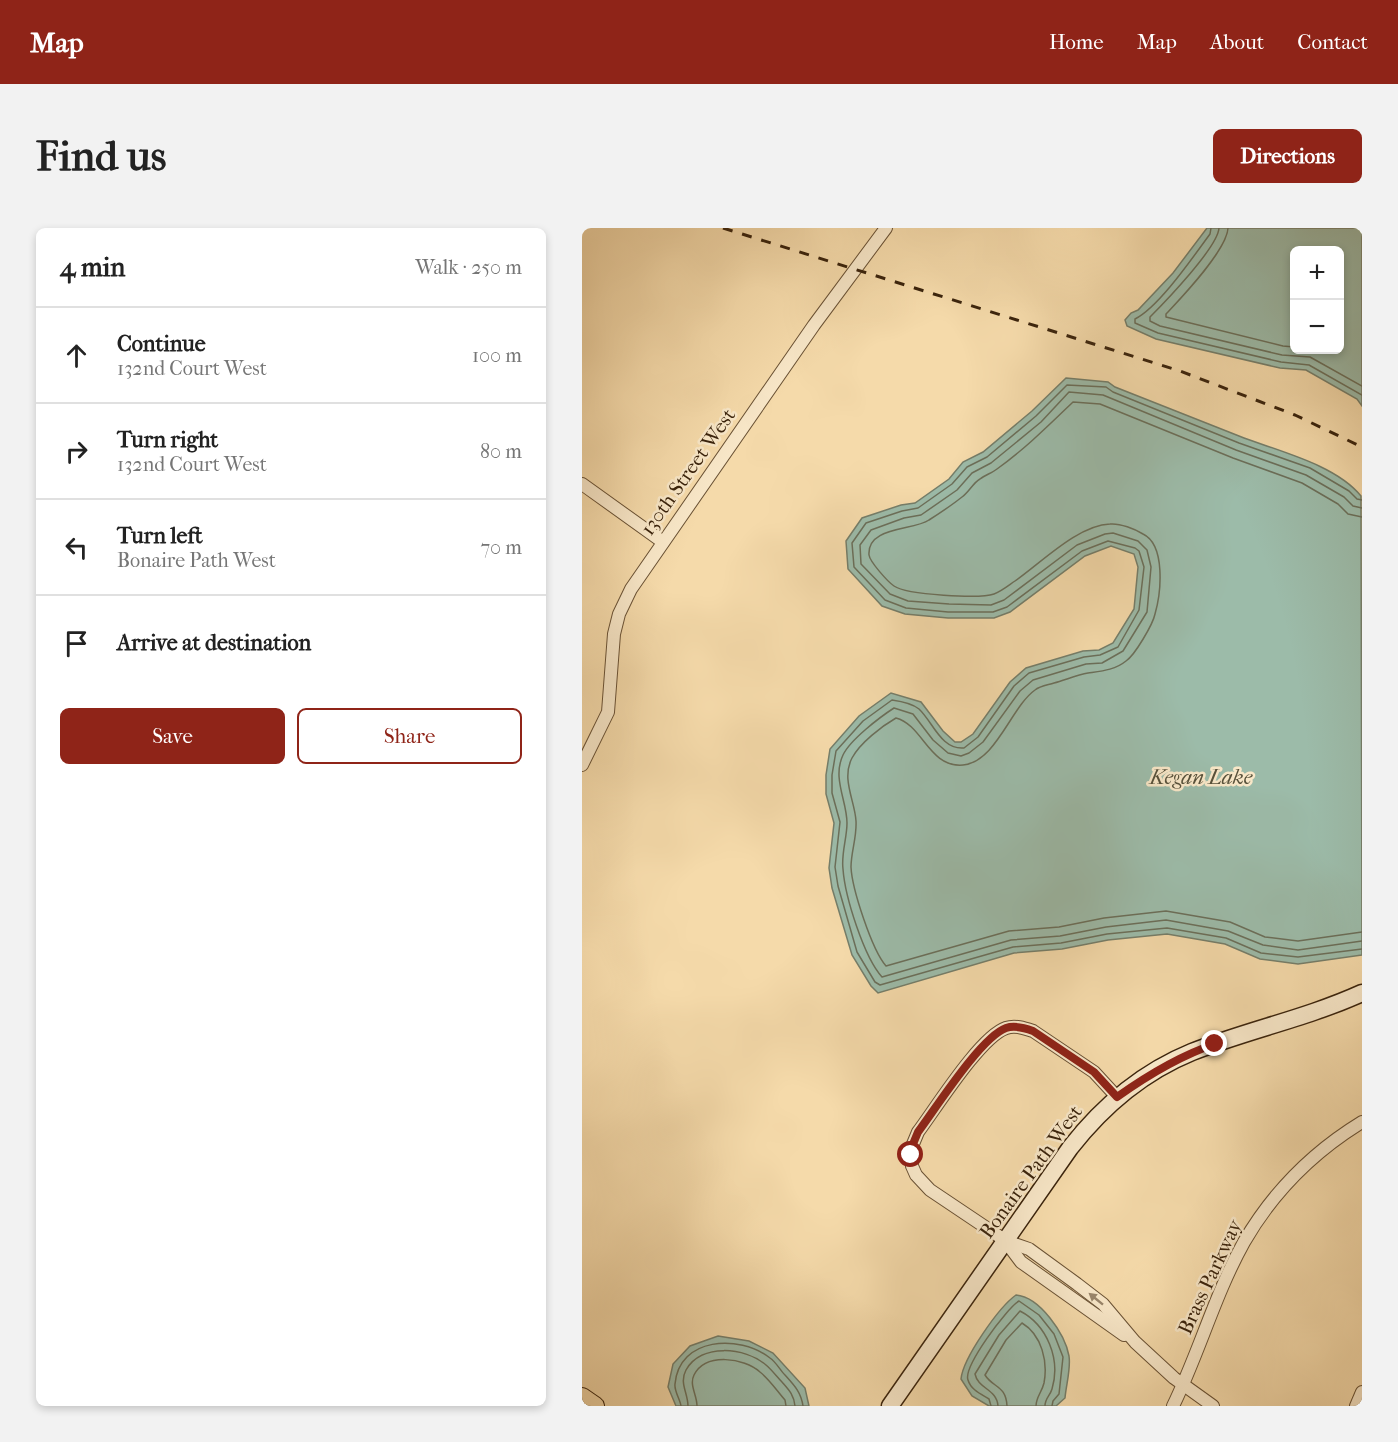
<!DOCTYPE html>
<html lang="en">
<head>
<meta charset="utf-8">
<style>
	:root { --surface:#fff; --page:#f2f2f2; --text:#222; --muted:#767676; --line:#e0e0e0; --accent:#8f2418 }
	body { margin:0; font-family:"IM FELL French Canon",serif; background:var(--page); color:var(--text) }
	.controls { position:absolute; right:18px; top:18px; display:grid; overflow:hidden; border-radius:9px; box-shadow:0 3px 9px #0003 }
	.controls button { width:54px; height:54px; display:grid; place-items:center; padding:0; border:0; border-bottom:2px solid var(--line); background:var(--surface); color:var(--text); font:30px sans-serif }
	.stop { position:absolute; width:18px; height:18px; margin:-14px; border:4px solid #8f2418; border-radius:50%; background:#fff }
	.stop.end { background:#8f2418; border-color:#fff; box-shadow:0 2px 6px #0008 }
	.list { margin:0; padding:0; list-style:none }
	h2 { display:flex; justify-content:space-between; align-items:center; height:78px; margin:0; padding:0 24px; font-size:26px }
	h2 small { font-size:20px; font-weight:400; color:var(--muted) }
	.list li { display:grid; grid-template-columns:39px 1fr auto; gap:18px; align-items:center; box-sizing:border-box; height:96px; padding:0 24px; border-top:2px solid var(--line) }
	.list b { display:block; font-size:22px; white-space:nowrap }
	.list p { margin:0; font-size:20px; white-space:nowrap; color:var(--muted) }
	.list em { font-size:20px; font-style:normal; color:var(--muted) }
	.actions { display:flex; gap:12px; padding:18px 24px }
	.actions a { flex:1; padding:14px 0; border:2px solid var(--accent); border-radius:9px; text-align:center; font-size:21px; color:var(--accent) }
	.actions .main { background:var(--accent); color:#fff }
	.icon { flex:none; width:33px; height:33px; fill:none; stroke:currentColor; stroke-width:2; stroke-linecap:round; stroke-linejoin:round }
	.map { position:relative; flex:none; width:780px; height:1178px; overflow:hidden; border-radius:9px }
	header { display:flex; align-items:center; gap:36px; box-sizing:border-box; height:84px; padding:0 30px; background:var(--accent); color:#fff }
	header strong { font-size:28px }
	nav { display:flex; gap:33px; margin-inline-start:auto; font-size:21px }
	.intro { display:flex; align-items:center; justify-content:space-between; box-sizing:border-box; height:144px; padding:0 36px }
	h1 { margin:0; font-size:42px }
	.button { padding:15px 27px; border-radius:9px; background:var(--accent); color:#fff; font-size:21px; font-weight:700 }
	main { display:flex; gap:36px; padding:0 36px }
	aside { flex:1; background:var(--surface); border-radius:9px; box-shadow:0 3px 9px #0003 }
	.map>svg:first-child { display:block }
	.water { fill:#9cbba9; stroke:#757e6a; stroke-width:1.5; fill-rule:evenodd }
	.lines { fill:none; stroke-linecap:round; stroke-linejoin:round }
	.shore { stroke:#6b6f5a; stroke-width:1.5 }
	.street-casing { stroke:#695134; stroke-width:14 }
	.secondary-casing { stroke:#3a230c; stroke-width:19 }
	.primary-casing { stroke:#3a230c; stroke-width:20 }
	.street { stroke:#f8e7c8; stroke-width:12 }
	.secondary { stroke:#f8e7c8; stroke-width:16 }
	.primary { stroke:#f5daaa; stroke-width:18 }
	.rail { stroke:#3a230c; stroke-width:3; stroke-dasharray:10 10; stroke-linecap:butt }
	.oneway { fill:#99856a }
	.route { stroke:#8f2418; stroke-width:8 }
	.labels { text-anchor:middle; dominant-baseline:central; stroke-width:5; stroke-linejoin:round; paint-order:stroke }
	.street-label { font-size:20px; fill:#3a230c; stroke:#f8e7c8 }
	.water-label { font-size:21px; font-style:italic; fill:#57513b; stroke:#f8e7c8 }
</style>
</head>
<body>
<header>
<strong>Map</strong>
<nav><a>Home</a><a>Map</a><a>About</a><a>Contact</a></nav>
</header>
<div class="intro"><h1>Find us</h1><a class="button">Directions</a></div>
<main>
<aside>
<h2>4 min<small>Walk · 250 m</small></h2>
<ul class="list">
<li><svg class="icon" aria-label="ahead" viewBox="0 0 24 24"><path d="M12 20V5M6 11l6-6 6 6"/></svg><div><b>Continue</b><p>132nd Court West</p></div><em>100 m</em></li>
<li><svg class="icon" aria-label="right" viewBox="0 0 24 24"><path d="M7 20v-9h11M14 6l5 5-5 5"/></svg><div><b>Turn right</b><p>132nd Court West</p></div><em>80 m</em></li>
<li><svg class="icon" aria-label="left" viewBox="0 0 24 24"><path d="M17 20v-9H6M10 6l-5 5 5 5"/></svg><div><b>Turn left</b><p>Bonaire Path West</p></div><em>70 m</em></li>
<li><svg class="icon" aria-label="arrive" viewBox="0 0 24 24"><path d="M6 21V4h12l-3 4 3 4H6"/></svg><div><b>Arrive at destination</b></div></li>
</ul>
<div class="actions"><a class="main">Save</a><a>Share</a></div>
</aside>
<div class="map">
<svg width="780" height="1178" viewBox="0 0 780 1178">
	<rect width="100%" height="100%" fill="#f5daaa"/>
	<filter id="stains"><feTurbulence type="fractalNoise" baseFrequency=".00333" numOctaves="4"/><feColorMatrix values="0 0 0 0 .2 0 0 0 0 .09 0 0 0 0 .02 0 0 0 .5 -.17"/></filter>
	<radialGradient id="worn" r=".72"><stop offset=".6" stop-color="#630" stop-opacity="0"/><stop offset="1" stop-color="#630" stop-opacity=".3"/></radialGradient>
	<g class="water">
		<path d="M625 0H780V178L775 171 724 142 698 140 574 111 545 98 543 92 549 85 556 82 591 45ZM712 22H758V122H712Z"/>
		<path d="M484 150 526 154 533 159C574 175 616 192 657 208 695 223 753 236 779 268L780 727 716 736 678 731 643 716 585 706 526 712 480 721 432 725 296 765 289 758 270 727 250 660 247 640 252 595 244 566V547L248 521 277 488 309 465 339 474 361 503 373 514H379L391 506 428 454 444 440 501 423 517 422 531 415 552 381 556 339 552 326 529 318 503 328 428 384 412 390H366L323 386 300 378 266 341 264 313 280 290 319 277 333 275 367 251 381 234 401 224 450 183Z"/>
		<path d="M434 1067C458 1069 483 1106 487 1128 489 1141 484 1157 483 1170L474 1178H407L390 1168 379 1151C381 1130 417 1079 434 1067Z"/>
		<path d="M136 1108 167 1113 191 1125 223 1160 227 1178H94L86 1159 91 1136 108 1118Z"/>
	</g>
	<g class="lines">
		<g class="shore">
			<path d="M629 0 628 6C611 29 577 79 553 91V95L576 105 699 134 727 137 780 167"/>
			<path d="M637 0C636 19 583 74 568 89V93L578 98 700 127 728 129 780 158"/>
			<path d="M646 0C645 22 600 69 584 86V89L701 118 712 119"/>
			<path d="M780 272 775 271 767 263 728 240 657 215 531 164 524 159 485 157 454 188 405 229 385 239 370 256 336 280 320 283 284 295 270 315 272 339 303 372 324 380 366 384H411L425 379 500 323 526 313 553 320 557 323 562 339 557 382 536 419 518 427 502 429 447 445 432 458 396 509 382 520C359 522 351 494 337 481 331 476 317 473 310 472L281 493 254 523 250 547V565L258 594 253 639 256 658 275 724 293 754 298 757 431 719 479 715 525 706 585 700 644 710 679 725 716 729 780 721"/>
			<path d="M780 280 771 278 762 269 724 247 654 222 521 167 487 164 459 194 409 235 390 245 375 262 339 287 322 290 289 302 278 317 279 336 308 366 326 373 367 376 409 377 422 372 495 317 523 306 531 305 556 313 565 322 569 339 565 384 541 423 520 435 504 436 451 452 438 463 401 514 387 525 379 528 366 525 351 512 331 486 312 480C298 489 268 512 261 527 250 550 265 573 265 595 265 610 259 626 261 641 263 669 282 729 300 749L429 712 478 708 524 699 584 692 646 703 681 717 716 722 780 713"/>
			<path d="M780 289 766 286 756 276 720 255 651 230 518 176 491 174C467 197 443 221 415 241 410 245 403 247 398 251 391 255 387 264 380 269 370 277 358 285 347 292 331 303 285 298 287 327 288 334 306 354 312 358 325 367 398 371 412 366 420 363 427 357 433 353 459 335 496 297 528 296 538 295 553 301 561 306 584 317 579 365 573 386 571 396 553 427 544 433 533 442 520 443 506 445 495 447 483 452 472 455 466 457 458 458 453 462 429 479 414 534 381 537 347 540 341 497 314 490 300 498 278 515 270 530 259 551 273 573 274 593 275 609 269 624 269 639 270 661 290 722 304 738L427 703 477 699 522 690 584 683 648 694 683 709 716 713 780 704"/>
			<path d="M99 1178C98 1171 92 1163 93 1156 97 1109 157 1106 188 1130 194 1134 198 1142 203 1147 212 1157 219 1164 221 1178"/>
			<path d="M106 1178C106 1165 97 1155 104 1142 119 1115 163 1119 184 1137 190 1142 195 1149 200 1154 207 1162 212 1167 213 1178"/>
			<path d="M115 1178C115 1167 107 1157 112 1147 124 1124 162 1130 178 1144 188 1152 195 1163 203 1172L204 1178"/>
			<path d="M409 1178 407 1171C399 1166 389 1162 386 1152 381 1139 424 1081 437 1073L457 1087 472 1106 481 1129 477 1166 471 1173 470 1178"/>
			<path d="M416 1178C415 1161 396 1161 393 1146L417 1107 438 1083C465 1097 479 1131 470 1161 468 1168 463 1170 463 1178"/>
			<path d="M425 1178C424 1157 411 1160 403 1147L424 1112 440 1095C460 1107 466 1134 462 1155 460 1164 454 1169 454 1178"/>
		</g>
		<defs>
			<g id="street">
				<path d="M0 256 81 314"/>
				<path d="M0 537 26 484 32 406 37 386 49 361 232 97 304 0"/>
				<path d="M535 869 512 844 451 803C442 800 433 797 424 800 398 809 354 880 336 904L331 916 329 927 330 938 334 947 348 962 424 1013 447 1021 495 1056 521 1076 553 1114 592 1150 631 1178"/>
				<path d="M424 1014 439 1034 542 1107"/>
				<path d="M591 1178C617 1125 633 1066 662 1014 691 964 731 924 780 894"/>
				<path d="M774 1178 780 1164"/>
			</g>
			<path id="secondary" d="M308 1178 488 920C520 879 561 844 610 824 666 802 725 790 780 765"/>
			<path id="primary" d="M0 1169 13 1178"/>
		</defs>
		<use href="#street" class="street-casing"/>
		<use href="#secondary" class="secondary-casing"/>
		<use href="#primary" class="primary-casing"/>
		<use href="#street" class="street"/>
		<use href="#secondary" class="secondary"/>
		<use href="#primary" class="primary"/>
		<path class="rail" d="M141 0 598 143 713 187 780 219"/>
	</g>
	<defs><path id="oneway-solid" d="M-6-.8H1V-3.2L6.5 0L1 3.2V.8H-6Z" transform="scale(1.5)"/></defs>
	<use class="oneway" href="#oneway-solid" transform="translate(514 1071) rotate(-141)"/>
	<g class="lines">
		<path class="route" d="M329 927 331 916 336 904C354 880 399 809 424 800 433 797 443 800 451 803L512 844 535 869C566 847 597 828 633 816"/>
	</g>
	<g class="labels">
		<g class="street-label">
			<text transform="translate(106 244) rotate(-55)">130th Street West</text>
			<text transform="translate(449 944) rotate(-54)">Bonaire Path West</text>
			<text transform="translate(628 1049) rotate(-65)">Brass Parkway</text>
		</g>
		<g class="water-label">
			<text x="619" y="549">Kegan Lake</text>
		</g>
	</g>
	<rect width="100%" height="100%" filter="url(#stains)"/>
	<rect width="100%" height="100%" fill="url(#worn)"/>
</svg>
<div class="controls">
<button>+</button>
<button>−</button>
</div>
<div class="stop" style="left:329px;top:927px"></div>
<div class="stop end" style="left:633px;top:816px"></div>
</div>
</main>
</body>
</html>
